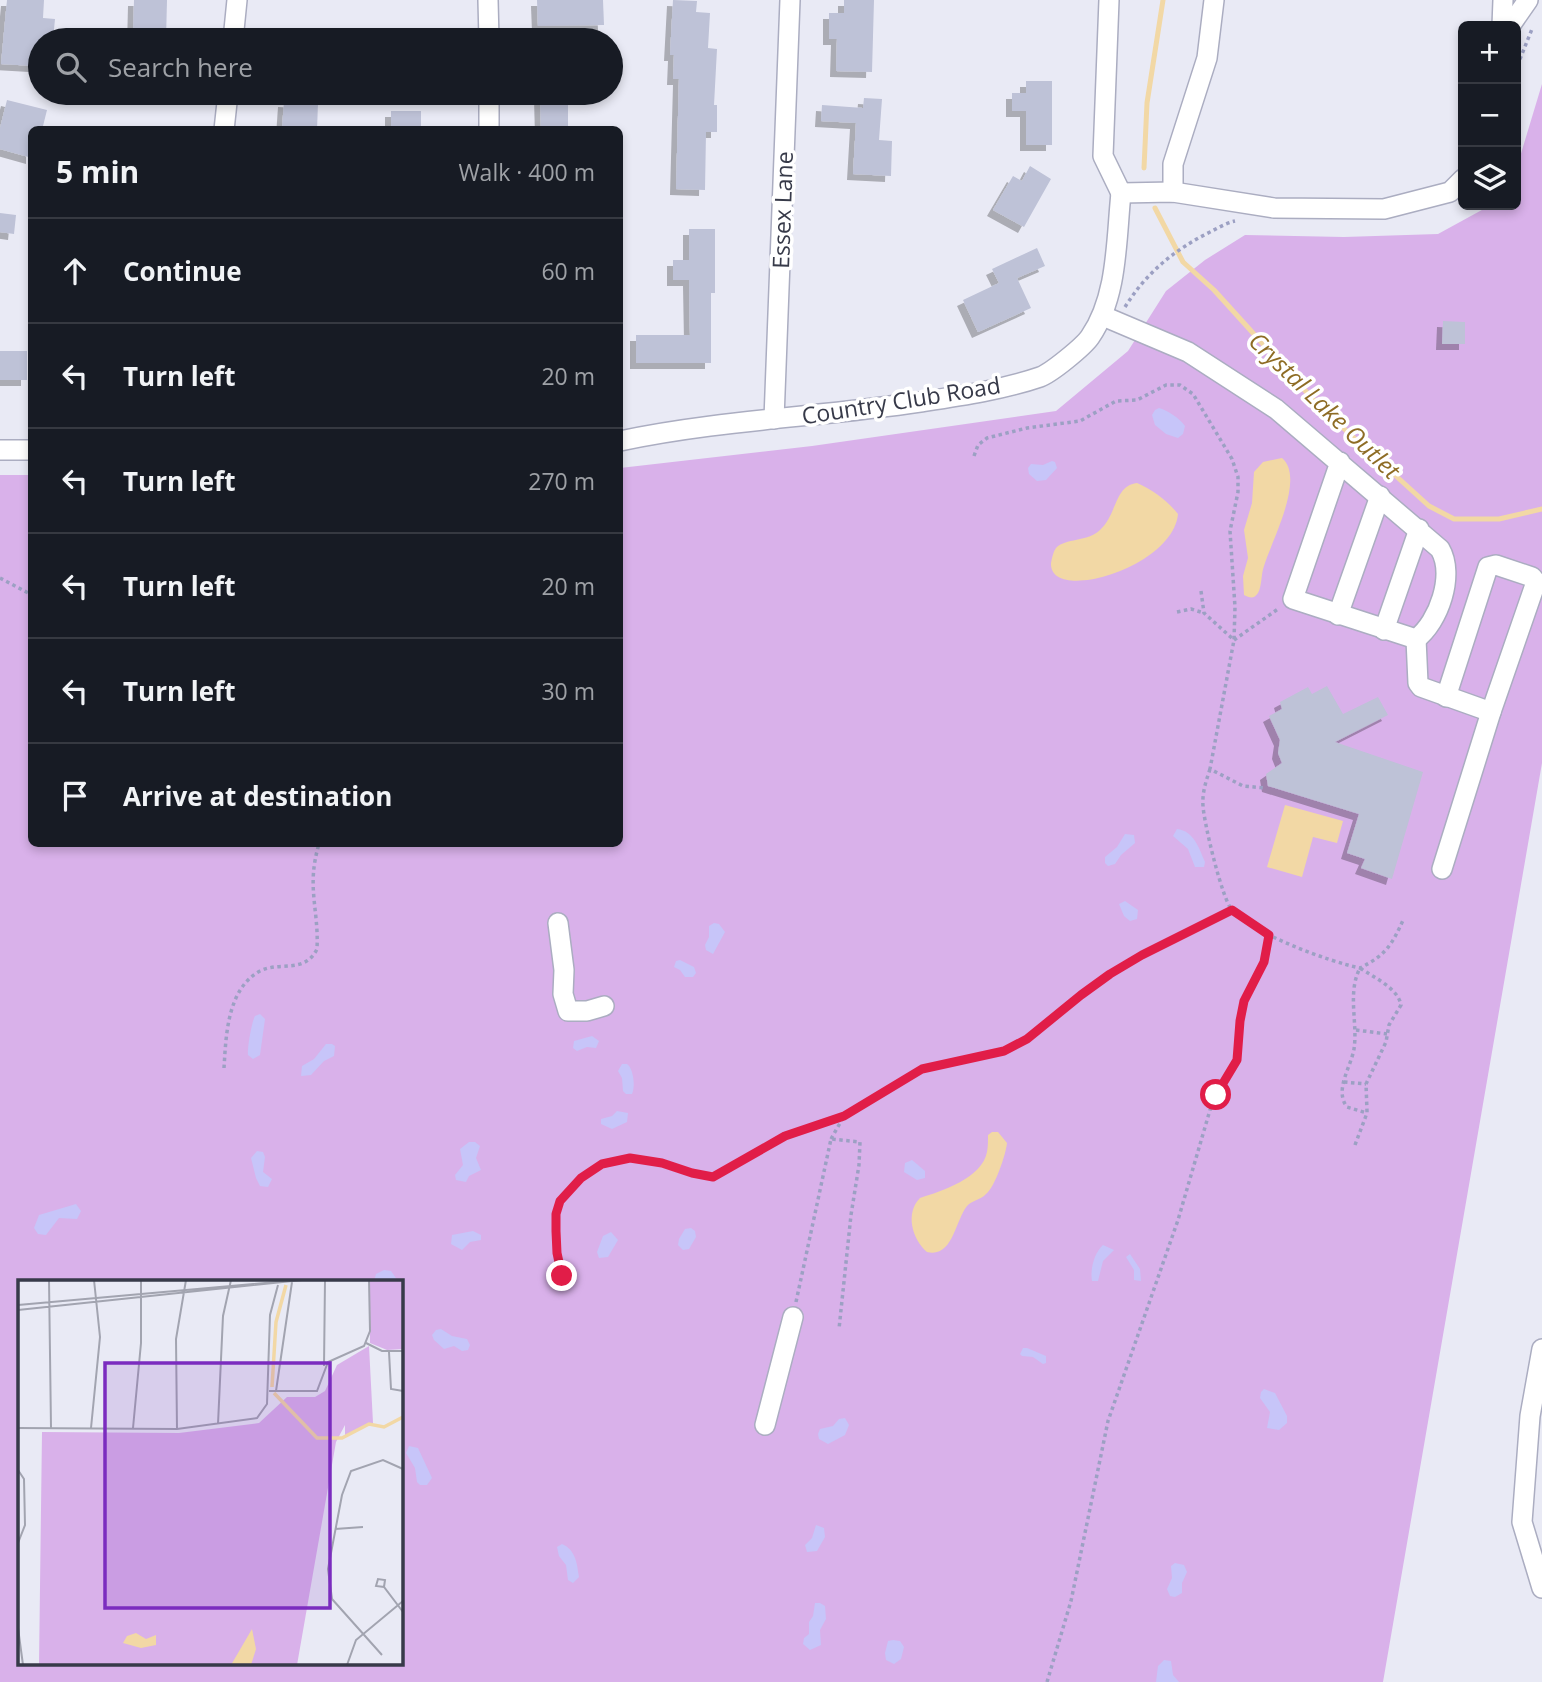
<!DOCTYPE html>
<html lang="en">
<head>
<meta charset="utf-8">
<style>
	:root { --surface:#171b24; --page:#20242c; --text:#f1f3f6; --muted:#9ea1a6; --line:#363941 }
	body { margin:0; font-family:"Open Sans",sans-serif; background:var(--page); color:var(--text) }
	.controls { position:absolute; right:21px; top:21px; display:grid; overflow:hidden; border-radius:10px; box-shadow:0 4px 10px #0003 }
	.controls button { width:63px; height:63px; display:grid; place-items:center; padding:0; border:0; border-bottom:2px solid var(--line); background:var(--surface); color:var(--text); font:35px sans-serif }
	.stop { position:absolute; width:21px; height:21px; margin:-16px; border:5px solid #e11d48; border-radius:50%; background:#fff }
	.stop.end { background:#e11d48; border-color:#fff; box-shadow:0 2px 7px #0008 }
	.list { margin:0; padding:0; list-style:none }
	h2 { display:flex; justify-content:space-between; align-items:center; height:91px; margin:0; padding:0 28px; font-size:30px }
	h2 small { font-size:23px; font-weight:400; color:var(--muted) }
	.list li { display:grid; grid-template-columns:46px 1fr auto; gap:21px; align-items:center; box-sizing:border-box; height:105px; padding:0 28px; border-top:2px solid var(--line) }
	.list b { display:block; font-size:26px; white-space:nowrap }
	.list em { font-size:23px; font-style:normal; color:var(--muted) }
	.icon { flex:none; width:38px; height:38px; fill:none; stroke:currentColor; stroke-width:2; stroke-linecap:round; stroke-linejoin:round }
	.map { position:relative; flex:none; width:1542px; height:1682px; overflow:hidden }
	.search { position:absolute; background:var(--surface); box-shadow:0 4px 10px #0003; left:28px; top:28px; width:595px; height:77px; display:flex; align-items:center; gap:18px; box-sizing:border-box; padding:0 24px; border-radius:38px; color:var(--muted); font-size:26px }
	.panel { position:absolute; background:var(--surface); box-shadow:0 4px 10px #0003; left:28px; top:126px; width:595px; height:721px; border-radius:10px }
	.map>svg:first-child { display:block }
	.green { fill:#d9b1ea; fill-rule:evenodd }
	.sand { fill:#c7c5f9 }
	.water { fill:#f2d8a5 }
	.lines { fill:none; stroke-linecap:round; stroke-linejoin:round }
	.stream { stroke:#f2d8a5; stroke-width:5 }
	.building { fill:#bec2d7; filter:url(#shadow) }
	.minor-casing { stroke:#abadc1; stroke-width:22 }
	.path { stroke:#9ca0c3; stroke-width:3.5; stroke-dasharray:3.5 3.5; stroke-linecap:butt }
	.minor { stroke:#fff; stroke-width:19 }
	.route { stroke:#e11d48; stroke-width:9 }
	.labels { text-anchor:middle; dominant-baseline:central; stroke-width:7; stroke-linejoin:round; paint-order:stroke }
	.street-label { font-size:23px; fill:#373a49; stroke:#fff }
	.water-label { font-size:24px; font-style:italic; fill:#8e6c25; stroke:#fff }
	.inset-river { fill:none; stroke:#f2d8a5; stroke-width:3.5 }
	.inset-road { fill:none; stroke:#a2a4b0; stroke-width:2 }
	.view { fill:#7b2cbf; fill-opacity:0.15; stroke:#7b2cbf; stroke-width:3.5 }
	.inset-edge { fill:none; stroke:#373a49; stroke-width:3.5 }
</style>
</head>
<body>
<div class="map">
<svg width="1542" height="1682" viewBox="0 0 1542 1682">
	<defs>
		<filter id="shadow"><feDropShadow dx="-6" dy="6" stdDeviation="0" flood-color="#0004"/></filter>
	</defs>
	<rect width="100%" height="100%" fill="#e9eaf5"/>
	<path class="green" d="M1542 84V763L1383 1682H0V475H31L32 844H620V468L812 446 1056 411 1128 351 1166 291 1205 260 1245 235 1344 237 1438 234 1491 205H1516V170ZM19 1281H401V1663H19Z"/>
	<g class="sand">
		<path d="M1159 408C1169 411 1179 418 1185 426L1183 434 1178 438 1166 434 1155 425 1152 415 1155 410Z"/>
		<path d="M1052 461 1055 462 1057 468 1046 480 1037 481 1029 474 1028 468 1031 464 1043 465Z"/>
		<path d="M1177 829C1194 831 1199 848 1205 862L1204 867H1195L1188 849 1173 836Z"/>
		<path d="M1125 834 1134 835 1135 843 1121 855 1115 864 1108 866 1105 863V857L1117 847Z"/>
		<path d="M1125 901 1138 910 1137 919 1130 921 1124 916 1119 904Z"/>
		<path d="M714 923 719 924 725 932 713 954 706 950 705 945 709 937V926Z"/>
		<path d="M680 960 694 967 696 973 693 977H685L680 970 674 967 676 961Z"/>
		<path d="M260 1014 265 1019 260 1055 253 1059 248 1055C247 1048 252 1021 255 1016Z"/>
		<path d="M592 1036 599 1041 596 1048 587 1047 577 1051 573 1048 574 1041Z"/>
		<path d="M326 1044H332L335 1046 334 1056 324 1061 311 1075 301 1076 302 1066 314 1059Z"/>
		<path d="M622 1064H627C633 1068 636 1086 632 1094H626L623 1091 622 1078 618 1071Z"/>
		<path d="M617 1111 628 1113 627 1122 612 1129 601 1124V1119L612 1116Z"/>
		<path d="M469 1142H475L480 1146 476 1158 481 1170 469 1176 466 1182 456 1180 455 1175 463 1165 460 1149Z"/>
		<path d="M257 1151 263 1152 265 1157 263 1172 272 1179 268 1187 260 1186 256 1178 251 1158Z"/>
		<path d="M912 1160 925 1171V1178L917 1180 904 1172 905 1163Z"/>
		<path d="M76 1204 81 1211 77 1219 59 1218 46 1235 38 1234 34 1228 39 1215Z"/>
		<path d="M691 1228 695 1231 696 1237 689 1249 683 1250 678 1245 679 1239 685 1229Z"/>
		<path d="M473 1231 481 1235V1240L470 1242 462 1250 451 1244 452 1235Z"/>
		<path d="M611 1232 618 1240 608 1257 599 1258 597 1252 603 1236Z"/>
		<path d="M1103 1245 1114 1250 1103 1261 1098 1281H1092C1090 1270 1094 1253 1103 1245Z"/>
		<path d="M1130 1254 1140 1269 1141 1281 1134 1280V1270L1126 1257Z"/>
		<path d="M384 1270 391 1271 398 1281H374L376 1274Z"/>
		<path d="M441 1329 452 1336 467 1339 470 1345 468 1350 462 1351 454 1346 444 1349 434 1340 432 1335 436 1330Z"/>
		<path d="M1023 1348H1027L1046 1356V1363L1043 1364 1033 1357 1022 1356 1020 1354Z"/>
		<path d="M1264 1389 1275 1393 1287 1416V1423L1279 1430 1267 1428 1270 1412 1260 1398 1261 1392Z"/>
		<path d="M845 1418 849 1425 845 1435 828 1444 819 1439 818 1434 820 1429 833 1426 839 1419Z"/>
		<path d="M409 1446 418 1448 432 1478 427 1485H420L417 1482 415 1468 406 1453Z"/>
		<path d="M816 1525 824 1528 825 1537 817 1551 807 1552 805 1545 812 1538Z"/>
		<path d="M562 1544C576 1550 577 1564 579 1577L573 1583 568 1580 566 1565 559 1556 557 1547Z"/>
		<path d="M1175 1563 1184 1565 1187 1572 1182 1583V1593L1175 1597 1170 1596 1167 1589 1172 1578 1171 1566Z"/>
		<path d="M815 1603H820L825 1606 826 1619 820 1630 821 1645 810 1650 803 1644 804 1638 809 1634V1622L813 1616Z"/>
		<path d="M893 1640 900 1641 904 1647 901 1659 894 1664 886 1660 885 1653 888 1641Z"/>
		<path d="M1164 1660 1171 1661 1173 1675 1179 1682H1156L1158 1666Z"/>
	</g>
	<g class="water">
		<path d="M1282 458C1306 478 1271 542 1264 566 1261 574 1262 586 1258 593 1254 599 1250 598 1244 595L1243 576 1248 558 1244 530 1252 503 1254 472 1263 462Z"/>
		<path d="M1137 483C1153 490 1167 500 1178 514 1173 568 1049 604 1051 563 1052 558 1053 552 1056 548 1065 538 1088 542 1100 530 1118 513 1114 486 1137 483Z"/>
		<path d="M1285 805 1343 821 1337 843 1313 837 1302 877 1267 867Z"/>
		<path d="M992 1132H998L1007 1143C1006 1154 995 1187 986 1194 981 1200 972 1200 967 1206 955 1221 953 1258 927 1252 912 1239 905 1213 920 1198 942 1191 982 1178 987 1152 988 1147 988 1141 988 1135Z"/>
	</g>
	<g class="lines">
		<g class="stream">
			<path d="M1144 168 1147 103 1163 0"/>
			<path d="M1155 208 1183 262 1214 290 1320 407 1429 506 1454 519H1499L1542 509"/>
		</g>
	</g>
	<g class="building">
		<path d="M7 0H44L43 18 55 19 53 40H40V55H36L35 66 1 64Z"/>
		<path d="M134 0H167L166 40H133Z"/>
		<path d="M537 0H603L604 25 538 26Z"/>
		<path d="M673 0 697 1 696 12 710 13 708 48 717 49 714 105H717V132H706L705 190 676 189 679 79H673L674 55H670Z"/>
		<path d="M844 0H874L872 72 836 71 837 39H829V13H844Z"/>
		<path d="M1026 81H1052V145H1026V111H1012V93H1026Z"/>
		<path d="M540 93H568V130H541Z"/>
		<path d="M864 98 882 99 879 140 892 141 891 176 853 174 856 123 821 121 822 105 863 108Z"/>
		<path d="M7 100 47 110 42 130H32V158L0 149V128Z"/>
		<path d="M284 101 318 103 317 130H282Z"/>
		<rect x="391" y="111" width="30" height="19"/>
		<path d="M1030 166 1051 179 1024 227 993 210 1013 176 1022 181Z"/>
		<path d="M0 213 16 215 14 234 0 232Z"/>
		<path d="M689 229H715V293H711V363H636V335H690L689 280H673V260H689Z"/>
		<path d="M1037 248 1045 266 1017 278 1031 308 978 332 963 300 999 283 992 269Z"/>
		<path d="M1443 321 1465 322V344H1442Z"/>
		<rect x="0" y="351" width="27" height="29"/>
		<path d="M1327 686 1343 714 1378 697 1388 715 1335 742 1423 772 1392 879 1361 868 1365 859 1347 853 1359 814 1268 786 1266 774 1282 763 1278 753 1280 740 1269 716 1282 709 1280 702 1308 687 1312 694Z"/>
	</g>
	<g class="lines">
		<defs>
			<g id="minor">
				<path d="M488 0 489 40"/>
				<path d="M1109 0 1103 156 1121 193"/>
				<path d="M1502 26 1503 0"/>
				<path d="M1510 26 1528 0"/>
				<path d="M233 40 237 0"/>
				<path d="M489 93V130"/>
				<path d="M224 130 228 93"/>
				<path d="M1173 192V164L1207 58 1214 0"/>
				<path d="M1121 193 1173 192 1274 208 1384 209 1450 192 1463 179"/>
				<path d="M1103 316 1188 352 1276 409 1440 549C1455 575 1439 622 1416 639L1293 599 1340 462"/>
				<path d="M774 419 790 0"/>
				<path d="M620 441C719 420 820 417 920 402 960 396 1002 390 1040 377 1051 373 1083 347 1090 337 1118 296 1116 241 1121 193"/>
				<path d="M0 450H32"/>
				<path d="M1338 615 1380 496"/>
				<path d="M1384 630 1419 529"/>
				<path d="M1416 639 1418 683 1421 687 1491 712 1442 869"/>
				<path d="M1446 697 1488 567 1496 565 1532 577 1536 582 1491 712"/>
				<path d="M558 923 564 970 563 994 568 1011H587L604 1006"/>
				<path d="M1542 1349 1530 1416 1522 1522 1542 1588"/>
				<path d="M765 1425 793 1317"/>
			</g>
		</defs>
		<use href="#minor" class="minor-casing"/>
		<g class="path">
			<path d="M1516 80 1520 59 1532 29"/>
			<path d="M1125 307C1146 273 1174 250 1210 232 1218 228 1226 223 1235 221"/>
			<path d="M974 456 978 445 987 438 1027 428 1080 421 1116 401 1137 400 1166 385H1180L1193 394 1232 459 1238 477V492L1230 531 1235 607 1234 640 1210 769 1243 786 1265 788"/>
			<path d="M0 578 32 595"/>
			<path d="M1201 591 1204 613 1234 640"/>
			<path d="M1177 612 1191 609 1204 613"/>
			<path d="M1234 640 1278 609"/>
			<path d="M1210 769C1206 781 1202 793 1203 806 1204 823 1222 899 1232 910 1251 933 1330 962 1360 968 1386 955 1392 945 1404 918"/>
			<path d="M1356 1030 1387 1034"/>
			<path d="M224 1068C226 1036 227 989 260 971 280 961 305 974 317 949 319 909 306 887 319 844"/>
			<path d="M1344 1082 1366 1084"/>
			<path d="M831 1139 844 1116"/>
			<path d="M1355 1145 1367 1113V1111L1366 1084 1386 1042 1389 1025 1401 1005C1398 988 1373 977 1360 968 1347 993 1358 1023 1354 1049 1351 1067 1334 1090 1347 1107L1367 1113"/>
			<path d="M562 1276 557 1253 556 1231V1214L560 1201 581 1178 602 1164 630 1158 662 1163 692 1173 713 1177 784 1136 844 1116 881 1096 922 1069 1004 1051 1027 1039 1081 995 1110 974 1142 955 1232 910"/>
			<path d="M796 1302 831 1139 860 1142 859 1165 851 1215 839 1329"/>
			<path d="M1047 1682 1071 1601 1108 1421 1178 1220 1210 1110 1237 1060 1240 1021 1244 1001 1264 962 1269 935"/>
		</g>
		<use href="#minor" class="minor"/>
	</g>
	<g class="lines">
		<path class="route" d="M562 1276 557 1253 556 1231V1214L560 1201 581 1178 602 1164 630 1158 662 1163 692 1173 713 1177 785 1136 844 1116 922 1069 1004 1051 1027 1039 1081 995 1110 974 1142 955 1232 910 1269 935 1264 962 1244 1001 1240 1021 1237 1060 1216 1095"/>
	</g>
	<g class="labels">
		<g class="street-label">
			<text transform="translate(782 210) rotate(-88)">Essex Lane</text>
			<text transform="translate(901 400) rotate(-9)">Country Club Road</text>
		</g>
		<g class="water-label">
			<text transform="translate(1325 405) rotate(44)">Crystal Lake Outlet</text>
		</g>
	</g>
	<g transform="translate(18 1280)">
		<rect width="385" height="385" fill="#e9eaf5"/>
		<path d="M352 0H385V69L369 70 352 63ZM351 66 355 143 327 156V145L318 162 279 385H21L24 152 161 153 241 143 269 117H297L307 111 319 85Z" fill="#d9b1ea"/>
		<path d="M234 349 238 369 233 385H213ZM118 353 128 359 138 355V365L123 368 105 363 109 356Z" fill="#f2d8a5"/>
		<path class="inset-river" d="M254 107 258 42 268 5M256 113 299 158H324L351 144 366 147 385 137"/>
		<path class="inset-road" d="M31 0 33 148M0 25 269 1M0 30 284 0M348 63 364 71H385M371 72 373 109 385 111M306 86 307 0M251 111H299L310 82 346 66 352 51 351 0M258 111 274 2M200 144 205 36 213 0M0 148 159 149 239 138 249 124 252 35 260 5M73 148 82 57 76 0M115 148 123 63V0M159 149 158 59 168 0M0 190 6 199 7 245 0 263M317 249 345 247M366 307 367 300 360 299 358 306 366 307 385 332M0 348 5 385M364 375 314 319 310 289 324 215 333 191 365 180 385 189M329 385 338 360 385 321"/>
		<path class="view" d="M87 83H312V328H87Z"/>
		<rect width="385" height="385" class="inset-edge"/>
	</g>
</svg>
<div class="controls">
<button>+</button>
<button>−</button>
<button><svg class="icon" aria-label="layers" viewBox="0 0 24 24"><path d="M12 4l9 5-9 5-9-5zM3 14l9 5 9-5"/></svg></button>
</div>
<div class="stop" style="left:1216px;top:1095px"></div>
<div class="stop end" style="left:562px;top:1276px"></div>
<div class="search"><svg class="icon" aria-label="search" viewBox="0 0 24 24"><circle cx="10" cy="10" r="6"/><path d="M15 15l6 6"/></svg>Search here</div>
<section class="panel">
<h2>5 min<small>Walk · 400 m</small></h2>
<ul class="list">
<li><svg class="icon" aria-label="ahead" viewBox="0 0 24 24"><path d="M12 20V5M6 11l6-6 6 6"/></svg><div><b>Continue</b></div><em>60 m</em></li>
<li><svg class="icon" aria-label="left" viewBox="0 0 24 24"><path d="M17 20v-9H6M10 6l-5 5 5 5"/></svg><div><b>Turn left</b></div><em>20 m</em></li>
<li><svg class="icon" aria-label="left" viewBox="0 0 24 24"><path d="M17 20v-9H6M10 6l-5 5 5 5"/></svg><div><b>Turn left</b></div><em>270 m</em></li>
<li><svg class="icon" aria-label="left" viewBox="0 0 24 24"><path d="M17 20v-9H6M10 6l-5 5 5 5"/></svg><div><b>Turn left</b></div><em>20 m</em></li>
<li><svg class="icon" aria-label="left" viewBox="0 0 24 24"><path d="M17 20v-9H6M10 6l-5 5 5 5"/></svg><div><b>Turn left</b></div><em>30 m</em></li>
<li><svg class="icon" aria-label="arrive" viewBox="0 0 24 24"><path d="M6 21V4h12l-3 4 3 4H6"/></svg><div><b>Arrive at destination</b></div></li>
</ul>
</section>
</div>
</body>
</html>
